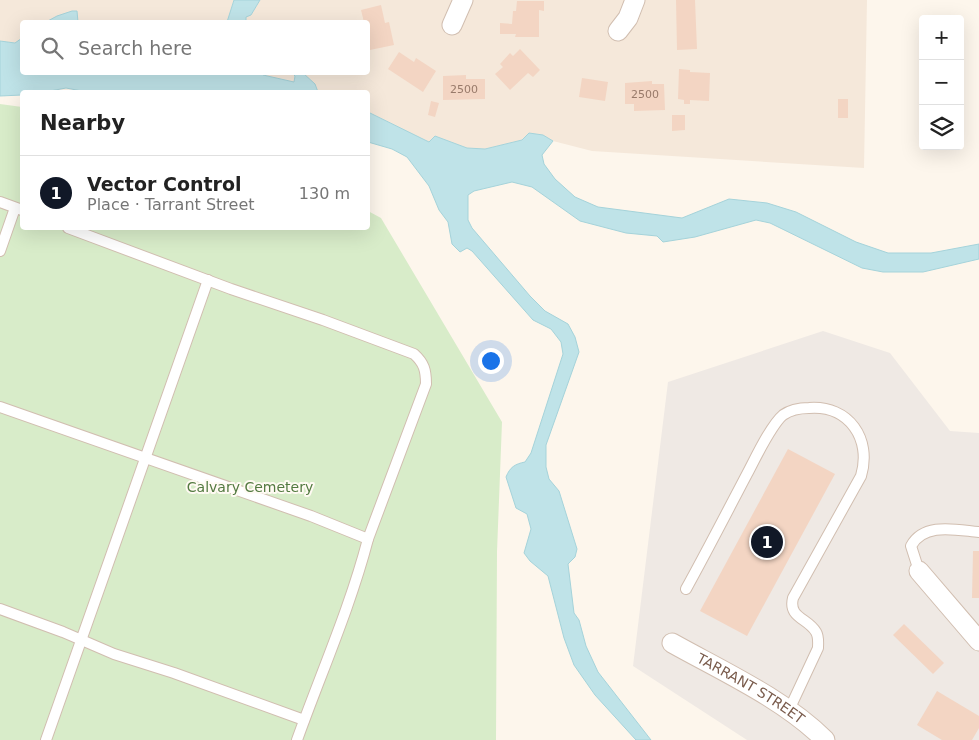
<!DOCTYPE html>
<html lang="en">
<head>
<meta charset="utf-8">
<style>
	:root { --surface:#fff; --page:#f6f6f6; --text:#222; --muted:#767676; --line:#e0e0e0; --accent:#111827 }
	body { margin:0; font-family:"DejaVu Sans",sans-serif; background:var(--page); color:var(--text) }
	.controls { position:absolute; right:15px; top:15px; display:grid; overflow:hidden; border-radius:5px; box-shadow:0 5px 20px #0002 }
	.controls button { width:45px; height:45px; display:grid; place-items:center; padding:0; border:0; border-bottom:1px solid var(--line); background:var(--surface); color:var(--text); font:25px sans-serif }
	.you { position:absolute; left:490px; top:360px; width:18px; height:18px; margin:-12px; border:4px solid #fff; border-radius:50%; background:#1a73e8; box-shadow:0 0 0 8px #1a73e833 }
	.badge { display:grid; place-items:center; width:32px; height:32px; border-radius:50%; background:var(--accent); color:#fff; font-size:16px; font-weight:700 }
	.pin { position:absolute; translate:-50% -50%; border:2px solid #fff; box-shadow:0 1px 5px #0006 }
	.list { margin:0; padding:0; list-style:none }
	h2 { display:flex; justify-content:space-between; align-items:center; height:65px; margin:0; padding:0 20px; font-size:21px }
	h2 small { font-size:16px; font-weight:400; color:var(--muted) }
	.list li { display:grid; grid-template-columns:32px 1fr auto; gap:15px; align-items:center; box-sizing:border-box; height:75px; padding:0 20px; border-top:1px solid var(--line) }
	.list b { display:block; font-size:19px; white-space:nowrap }
	.list p { margin:0; font-size:16px; white-space:nowrap; color:var(--muted) }
	.list em { font-size:16px; font-style:normal; color:var(--muted) }
	.icon { flex:none; width:28px; height:28px; fill:none; stroke:currentColor; stroke-width:2; stroke-linecap:round; stroke-linejoin:round }
	.map { position:relative; flex:none; width:979px; height:740px; overflow:hidden }
	.search { position:absolute; background:var(--surface); box-shadow:0 5px 20px #0002; left:20px; top:20px; width:350px; height:55px; display:flex; align-items:center; gap:12px; box-sizing:border-box; padding:0 18px; border-radius:5px; color:var(--muted); font-size:19px }
	.panel { position:absolute; background:var(--surface); box-shadow:0 5px 20px #0002; left:20px; top:90px; width:350px; height:140px; border-radius:5px }
	.map>svg:first-child { display:block }
	.residential { fill:#f5e8da }
	.industrial { fill:#efe9e4 }
	.green { fill:#d8ecc9 }
	.water { fill:#bfe3e8; stroke:#a5d3da }
	.building { fill:#f3d5c3 }
	.lines { fill:none; stroke-linecap:round; stroke-linejoin:round }
	.service-casing { stroke:#d1beb0; stroke-width:12 }
	.minor-casing { stroke:#d1beb0; stroke-width:21 }
	.service { stroke:#fff; stroke-width:10 }
	.minor { stroke:#fff; stroke-width:19 }
	.labels { text-anchor:middle; dominant-baseline:central; stroke-width:4; stroke-linejoin:round; paint-order:stroke }
	.number-label { font-size:11px; fill:#987a6a }
	.park-label { font-size:14px; fill:#537a41; stroke:#fffaf3 }
	.street-label { font-size:14px; fill:#7a5c4d; stroke:#fffaf3 }
</style>
</head>
<body>
<div class="map">
<svg width="979" height="740" viewBox="0 0 979 740">
	<rect width="100%" height="100%" fill="#fdf6ec"/>
	<g class="residential">
		<path d="M0 0H234L227 22H78L77 12 57 16 46 22H22V38L16 43 0 41Z"/>
		<path d="M260 0H867L864 168 592 151 553 141 543 135 485 149 467 148 435 136 429 142 368 112V92H318L315 84 303 73 368 72V22H246V17L251 15Z"/>
		<path d="M260 73H292L295 76 294 82 263 75Z"/>
	</g>
	<path class="industrial" d="M823 331 890 353 950 431 979 433V740H747L633 666 668 382Z"/>
	<path class="green" d="M0 104 22 107V228H368V211L381 218 502 422 497 552 496 740H0Z"/>
	<g class="water">
		<path d="M234 0H260L251 15 246 17V22H227Z"/>
		<path d="M72 11H77L78 22H46L57 16Z"/>
		<path d="M22 38V72H260L263 75 294 82 295 76 292 73H303L315 84 318 92H87L66 88 45 92H22V95L0 96V41L15 43Z"/>
		<path d="M368 112 429 142 435 136 467 148 485 149 522 140 529 133 543 135 553 141 542 155 544 164 555 179 575 197 598 207 682 218 729 199 767 203 796 212 856 242 888 253H931L979 244V259L923 272H883L862 268 770 223 756 220 695 237 663 242 657 236 626 233 580 221 532 187 512 182 474 191 468 195V220L472 228 530 296 545 311 568 324 575 337 579 352 546 445V467L549 479 559 491 577 549 575 557 568 564 574 613 579 620 586 646 598 672 651 740H636L595 695 574 665 564 638 548 576 530 561 524 553 531 529 527 514 516 508 506 477C510 467 515 464 525 462L531 453 563 354 561 342 551 329 533 320 472 251 467 248 460 252 452 244 448 222 439 210 429 186 407 157 392 149 368 142Z"/>
	</g>
	<g class="building">
		<path d="M676 0H695L697 49 677 50Z"/>
		<path d="M517 1H544V11L539 10V37H515L516 34H500V23L512 24 513 11H516Z"/>
		<path d="M381 5 385 23 389 22 394 45 370 50 368 39V22H364L361 10Z"/>
		<path d="M520 49 540 70 533 77 528 73 510 90 495 74 503 67 500 64 510 53 513 56Z"/>
		<path d="M399 52 414 62 416 58 436 71 423 92 388 69Z"/>
		<path d="M679 69 690 70V72L710 73 709 101 690 100V104H684V100L678 99Z"/>
		<path d="M466 75V79H485V99L443 100V76Z"/>
		<path d="M582 78 608 82 605 101 579 97Z"/>
		<path d="M652 81V84H664L665 110 634 111V104H625V83Z"/>
		<rect x="838" y="99" width="10" height="19"/>
		<path d="M431 101 439 103 435 117 428 115Z"/>
		<path d="M672 115H685V130L672 131Z"/>
		<path d="M788 449 835 474 747 636 700 611Z"/>
		<path d="M973 551H979V598H972Z"/>
		<path d="M904 624 944 663 933 674 893 635Z"/>
		<path d="M937 691 979 716V728L972 740H942L917 725Z"/>
	</g>
	<g class="lines">
		<defs>
			<g id="service">
				<path d="M0 202 22 210"/>
				<path d="M68 228 231 289 323 320 414 354C424 363 426 370 426 384L368 539C350 608 321 673 297 740"/>
				<path d="M0 251 15 208"/>
				<path d="M0 407 311 516 368 539"/>
				<path d="M919 571 911 546C924 522 956 530 979 532"/>
				<path d="M686 589C707 551 727 512 747 474 755 459 771 425 783 415 790 410 801 408 809 408 849 405 872 439 861 476L793 598C788 618 808 618 816 632 819 637 818 643 818 648L789 710"/>
				<path d="M0 609 63 632 114 654 174 673 304 720"/>
				<path d="M46 740 208 280"/>
			</g>
			<g id="minor">
				<path d="M452 25 463 0"/>
				<path d="M618 31 628 18 635 0"/>
				<path d="M919 571 979 641"/>
				<path id="s1" d="M672 643C722 671 784 699 825 740"/>
			</g>
		</defs>
		<use href="#service" class="service-casing"/>
		<use href="#minor" class="minor-casing"/>
		<use href="#service" class="service"/>
		<use href="#minor" class="minor"/>
	</g>
	<g class="labels">
		<g class="number-label">
			<text x="464" y="89">2500</text>
			<text x="645" y="94">2500</text>
		</g>
		<g class="park-label">
			<text x="250" y="487">Calvary Cemetery</text>
		</g>
		<g class="street-label">
			<text stroke="none"><textPath href="#s1" startOffset="91">TARRANT STREET</textPath></text>
		</g>
	</g>
</svg>
<div class="controls">
<button>+</button>
<button>−</button>
<button><svg class="icon" aria-label="layers" viewBox="0 0 24 24"><path d="M12 4l9 5-9 5-9-5zM3 14l9 5 9-5"/></svg></button>
</div>
<div class="you"></div>
<div class="pin badge" style="left:767px;top:542px">1</div>
<div class="search"><svg class="icon" aria-label="search" viewBox="0 0 24 24"><circle cx="10" cy="10" r="6"/><path d="M15 15l6 6"/></svg>Search here</div>
<section class="panel">
<h2>Nearby<small></small></h2>
<ul class="list">
<li><span class="badge">1</span><div><b>Vector Control</b><p>Place · Tarrant Street</p></div><em>130 m</em></li>
</ul>
</section>
</div>
</body>
</html>
